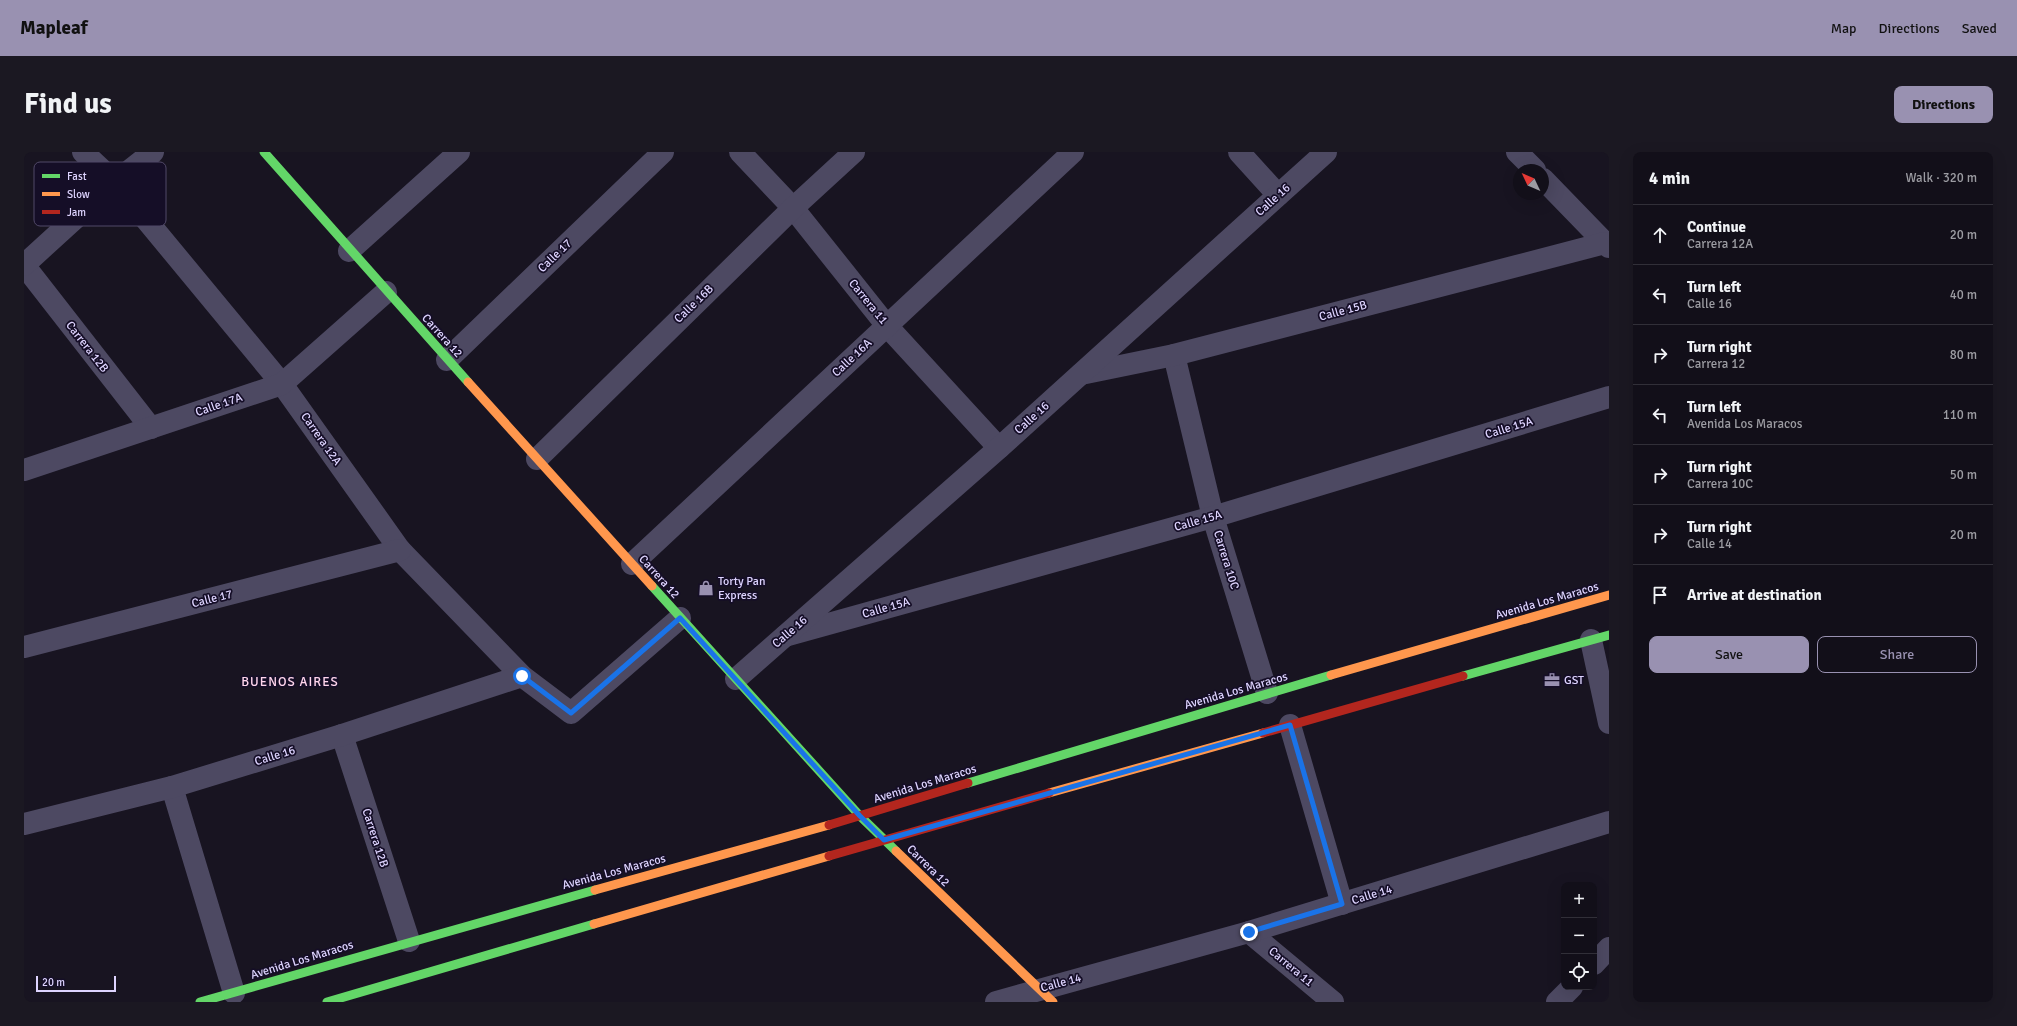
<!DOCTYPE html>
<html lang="en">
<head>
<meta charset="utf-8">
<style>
	:root { --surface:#120f19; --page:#1b1822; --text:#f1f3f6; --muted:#9c9ca2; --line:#312f38; --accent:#9991b1 }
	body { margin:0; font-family:Signika,sans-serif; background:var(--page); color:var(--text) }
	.controls { position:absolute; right:12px; bottom:12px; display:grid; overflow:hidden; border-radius:8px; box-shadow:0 4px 16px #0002 }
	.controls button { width:36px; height:36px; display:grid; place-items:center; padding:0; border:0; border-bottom:1px solid var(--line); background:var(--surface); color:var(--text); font:20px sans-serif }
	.compass { position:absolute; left:1489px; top:12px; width:36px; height:36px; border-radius:50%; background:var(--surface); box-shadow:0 4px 16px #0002; rotate:314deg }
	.scale { position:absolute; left:12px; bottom:10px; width:80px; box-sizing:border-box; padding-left:4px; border:2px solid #ded4ff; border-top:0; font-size:11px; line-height:14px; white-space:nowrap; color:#ded4ff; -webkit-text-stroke:3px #150e27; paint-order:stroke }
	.stop { position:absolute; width:12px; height:12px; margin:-9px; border:3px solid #1a73e8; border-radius:50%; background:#fff }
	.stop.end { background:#1a73e8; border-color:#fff; box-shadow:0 1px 4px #0008 }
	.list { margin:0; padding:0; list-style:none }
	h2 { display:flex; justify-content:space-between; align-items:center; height:52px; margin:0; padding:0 16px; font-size:17px }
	h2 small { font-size:13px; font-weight:400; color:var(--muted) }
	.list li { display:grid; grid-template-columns:26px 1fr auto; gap:12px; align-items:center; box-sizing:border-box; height:60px; padding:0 16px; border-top:1px solid var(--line) }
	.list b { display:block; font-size:15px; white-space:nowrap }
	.list p { margin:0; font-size:13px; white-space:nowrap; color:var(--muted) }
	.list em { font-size:13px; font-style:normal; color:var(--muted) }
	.actions { display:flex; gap:8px; padding:12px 16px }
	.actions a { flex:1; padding:9px 0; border:1px solid var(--accent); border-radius:8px; text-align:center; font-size:14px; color:var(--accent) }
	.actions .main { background:var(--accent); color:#111 }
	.icon { flex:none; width:22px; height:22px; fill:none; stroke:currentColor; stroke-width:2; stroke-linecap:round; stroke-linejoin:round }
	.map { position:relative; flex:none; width:1585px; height:850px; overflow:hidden; border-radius:8px }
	header { display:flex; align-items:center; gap:24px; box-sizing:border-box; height:56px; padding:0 20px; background:var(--accent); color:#111 }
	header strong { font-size:19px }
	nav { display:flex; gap:22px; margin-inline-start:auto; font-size:14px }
	.intro { display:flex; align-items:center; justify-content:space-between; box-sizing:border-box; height:96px; padding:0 24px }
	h1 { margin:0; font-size:28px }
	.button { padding:10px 18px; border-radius:8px; background:var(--accent); color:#111; font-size:14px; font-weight:700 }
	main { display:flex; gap:24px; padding:0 24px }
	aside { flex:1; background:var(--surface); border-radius:8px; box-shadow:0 4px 16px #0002 }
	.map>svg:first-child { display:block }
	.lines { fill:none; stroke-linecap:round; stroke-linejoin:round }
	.street { stroke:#4d4962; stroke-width:22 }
	.fast { stroke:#63d668; stroke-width:9 }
	.slow { stroke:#ff974d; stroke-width:9 }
	.jam { stroke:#b3261e; stroke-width:9 }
	.route { stroke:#1a73e8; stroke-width:5 }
	.labels { text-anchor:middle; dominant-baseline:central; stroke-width:3.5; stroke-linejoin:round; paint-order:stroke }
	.street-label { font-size:12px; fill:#ded4ff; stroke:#150e27 }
	.poi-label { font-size:12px; fill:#ded4ff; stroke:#150e27; text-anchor:start }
	.neighbourhood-label { font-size:13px; letter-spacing:1px; fill:#ffd6ec; stroke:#150e27 }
	.key { fill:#150e27; stroke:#514968; stroke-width:1 }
	.key-label { font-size:11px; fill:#ded4ff }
</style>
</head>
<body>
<header>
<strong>Mapleaf</strong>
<nav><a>Map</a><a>Directions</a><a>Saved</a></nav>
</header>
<div class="intro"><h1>Find us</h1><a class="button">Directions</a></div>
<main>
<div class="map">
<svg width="1585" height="850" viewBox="0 0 1585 850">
	<rect width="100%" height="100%" fill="#181421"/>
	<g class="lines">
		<g class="street">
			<path d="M59 0 91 30 258 232 376 398 498 524 547 561 656 466"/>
			<path d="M716 0 769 56 863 174 975 296"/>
			<path d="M1215 0 1254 43"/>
			<path d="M1493 0 1511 18"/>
			<path d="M1519 27 1585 95"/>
			<path d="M325 99 435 0"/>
			<path d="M0 113 127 276"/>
			<path d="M0 113 91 30 129 0"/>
			<path d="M1150 203 1189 365 1243 541"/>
			<path d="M423 208 639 0"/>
			<path d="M1057 222 1150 203 1581 91"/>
			<path d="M513 307 769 56 830 0"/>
			<path d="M0 318 258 232 362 140"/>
			<path d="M608 412 1049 0"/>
			<path d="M761 484 1189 365 1585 245"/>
			<path d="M1567 488 1585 571"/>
			<path d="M0 495 376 398"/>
			<path d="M712 527 975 296 1302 0"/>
			<path d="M1266 573 1318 752"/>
			<path d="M318 583 385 789"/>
			<path d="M148 635 210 841"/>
			<path d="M0 672 148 635 318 583 498 524"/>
			<path d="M1225 780 1309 850"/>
			<path d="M1570 812 1585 796"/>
			<path d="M972 850 1225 780 1585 670"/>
			<path d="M1533 850 1548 835"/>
		</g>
		<g class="fast">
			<path d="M240 0 444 230"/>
			<path d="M628 434 836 664 872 699"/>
			<path d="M1439 524 1585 483"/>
			<path d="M944 631 1307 523"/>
			<path d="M176 850 571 738"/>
			<path d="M303 850 570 772"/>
		</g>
		<g class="slow">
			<path d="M444 230 628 434"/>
			<path d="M1307 523 1585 443"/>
			<path d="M1025 641 1239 581"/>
			<path d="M872 699 1029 850"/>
			<path d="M571 738 805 673"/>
			<path d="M570 772 805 704"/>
		</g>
		<g class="jam">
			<path d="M1239 581 1439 524"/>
			<path d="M805 673 944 631"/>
			<path d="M805 704 1025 641"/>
		</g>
	</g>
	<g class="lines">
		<path class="route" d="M498 524 547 561 656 466 836 664 860 688 1266 573 1318 752 1225 780"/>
	</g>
	<defs>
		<symbol id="shop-bare" viewBox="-9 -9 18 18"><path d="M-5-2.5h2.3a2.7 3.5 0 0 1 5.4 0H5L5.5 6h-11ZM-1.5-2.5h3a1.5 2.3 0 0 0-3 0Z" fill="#9991b1" stroke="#150e27" stroke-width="2.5" paint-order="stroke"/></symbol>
		<symbol id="office-bare" viewBox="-9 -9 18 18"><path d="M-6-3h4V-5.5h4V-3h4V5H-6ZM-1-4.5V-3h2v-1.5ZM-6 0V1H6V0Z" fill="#9991b1" stroke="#150e27" stroke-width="2.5" paint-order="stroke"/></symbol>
	</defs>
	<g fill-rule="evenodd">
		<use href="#shop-bare" x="671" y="425" width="22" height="22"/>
		<use href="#office-bare" x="1517" y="517" width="22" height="22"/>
	</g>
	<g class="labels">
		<g class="street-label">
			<text transform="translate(1249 48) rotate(-42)">Calle 16</text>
			<text transform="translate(531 104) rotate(-44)">Calle 17</text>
			<text transform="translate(844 150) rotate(51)">Carrera 11</text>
			<text transform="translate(670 152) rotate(-44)">Calle 16B</text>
			<text transform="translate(1319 159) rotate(-15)">Calle 15B</text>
			<text transform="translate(418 184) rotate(48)">Carrera 12</text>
			<text transform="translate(63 195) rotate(52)">Carrera 12B</text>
			<text transform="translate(828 206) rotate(-43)">Calle 16A</text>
			<text transform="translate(195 253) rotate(-19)">Calle 17A</text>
			<text transform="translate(1008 266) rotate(-42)">Calle 16</text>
			<text transform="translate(1485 276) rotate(-17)">Calle 15A</text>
			<text transform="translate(297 287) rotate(55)">Carrera 12A</text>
			<text transform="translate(1174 369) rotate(-16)">Calle 15A</text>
			<text transform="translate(1202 408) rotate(73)">Carrera 10C</text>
			<text transform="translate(635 425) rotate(48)">Carrera 12</text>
			<text transform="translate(188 447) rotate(-14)">Calle 17</text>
			<text transform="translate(1523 449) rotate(-16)">Avenida Los Maracos</text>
			<text transform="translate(862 456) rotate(-16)">Calle 15A</text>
			<text transform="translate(766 480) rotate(-41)">Calle 16</text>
			<text transform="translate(1212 539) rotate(-16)">Avenida Los Maracos</text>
			<text transform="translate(251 604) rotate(-17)">Calle 16</text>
			<text transform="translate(901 632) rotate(-17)">Avenida Los Maracos</text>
			<text transform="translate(351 686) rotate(72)">Carrera 12B</text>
			<text transform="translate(904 714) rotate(44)">Carrera 12</text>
			<text transform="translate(590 720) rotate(-15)">Avenida Los Maracos</text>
			<text transform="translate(1348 743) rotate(-17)">Calle 14</text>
			<text transform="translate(278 808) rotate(-17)">Avenida Los Maracos</text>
			<text transform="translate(1267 815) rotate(40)">Carrera 11</text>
			<text transform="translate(1037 831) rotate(-15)">Calle 14</text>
		</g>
		<g class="poi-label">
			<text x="694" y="429">Torty Pan<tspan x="694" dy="14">Express</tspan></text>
			<text x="1540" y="528">GST</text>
		</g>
		<g class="neighbourhood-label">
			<text x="266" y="530">BUENOS AIRES</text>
		</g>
	</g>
	<rect x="10" y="10" width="132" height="64" rx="6" class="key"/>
	<rect x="18" y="22" width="18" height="4" fill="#63d668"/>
	<rect x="18" y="40" width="18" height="4" fill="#ff974d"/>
	<rect x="18" y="58" width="18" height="4" fill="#b3261e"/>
	<g class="key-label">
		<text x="43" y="28">Fast</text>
		<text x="43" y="46">Slow</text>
		<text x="43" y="64">Jam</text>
	</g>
</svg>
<div class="controls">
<button>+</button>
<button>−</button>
<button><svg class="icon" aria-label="locate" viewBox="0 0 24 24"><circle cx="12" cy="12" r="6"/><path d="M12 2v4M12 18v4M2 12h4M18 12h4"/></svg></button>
</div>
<svg class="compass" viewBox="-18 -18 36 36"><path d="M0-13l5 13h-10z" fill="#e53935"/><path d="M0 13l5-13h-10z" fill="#9c9ca2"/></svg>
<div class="scale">20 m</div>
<div class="stop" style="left:498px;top:524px"></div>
<div class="stop end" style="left:1225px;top:780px"></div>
</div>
<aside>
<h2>4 min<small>Walk · 320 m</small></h2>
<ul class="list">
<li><svg class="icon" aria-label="ahead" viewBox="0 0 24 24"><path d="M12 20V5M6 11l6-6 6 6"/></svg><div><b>Continue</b><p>Carrera 12A</p></div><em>20 m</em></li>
<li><svg class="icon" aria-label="left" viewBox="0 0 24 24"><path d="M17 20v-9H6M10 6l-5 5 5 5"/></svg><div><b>Turn left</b><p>Calle 16</p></div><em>40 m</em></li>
<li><svg class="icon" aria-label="right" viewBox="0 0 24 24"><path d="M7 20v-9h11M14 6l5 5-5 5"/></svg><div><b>Turn right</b><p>Carrera 12</p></div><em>80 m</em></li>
<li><svg class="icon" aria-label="left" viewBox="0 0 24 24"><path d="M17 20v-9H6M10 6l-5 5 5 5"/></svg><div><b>Turn left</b><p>Avenida Los Maracos</p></div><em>110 m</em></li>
<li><svg class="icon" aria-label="right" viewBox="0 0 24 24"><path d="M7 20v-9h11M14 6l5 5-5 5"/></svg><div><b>Turn right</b><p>Carrera 10C</p></div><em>50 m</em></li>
<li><svg class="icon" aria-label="right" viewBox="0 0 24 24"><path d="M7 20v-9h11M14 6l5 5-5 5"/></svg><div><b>Turn right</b><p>Calle 14</p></div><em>20 m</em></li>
<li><svg class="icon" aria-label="arrive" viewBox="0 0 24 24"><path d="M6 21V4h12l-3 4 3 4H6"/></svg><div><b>Arrive at destination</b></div></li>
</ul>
<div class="actions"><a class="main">Save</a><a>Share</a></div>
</aside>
</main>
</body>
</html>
